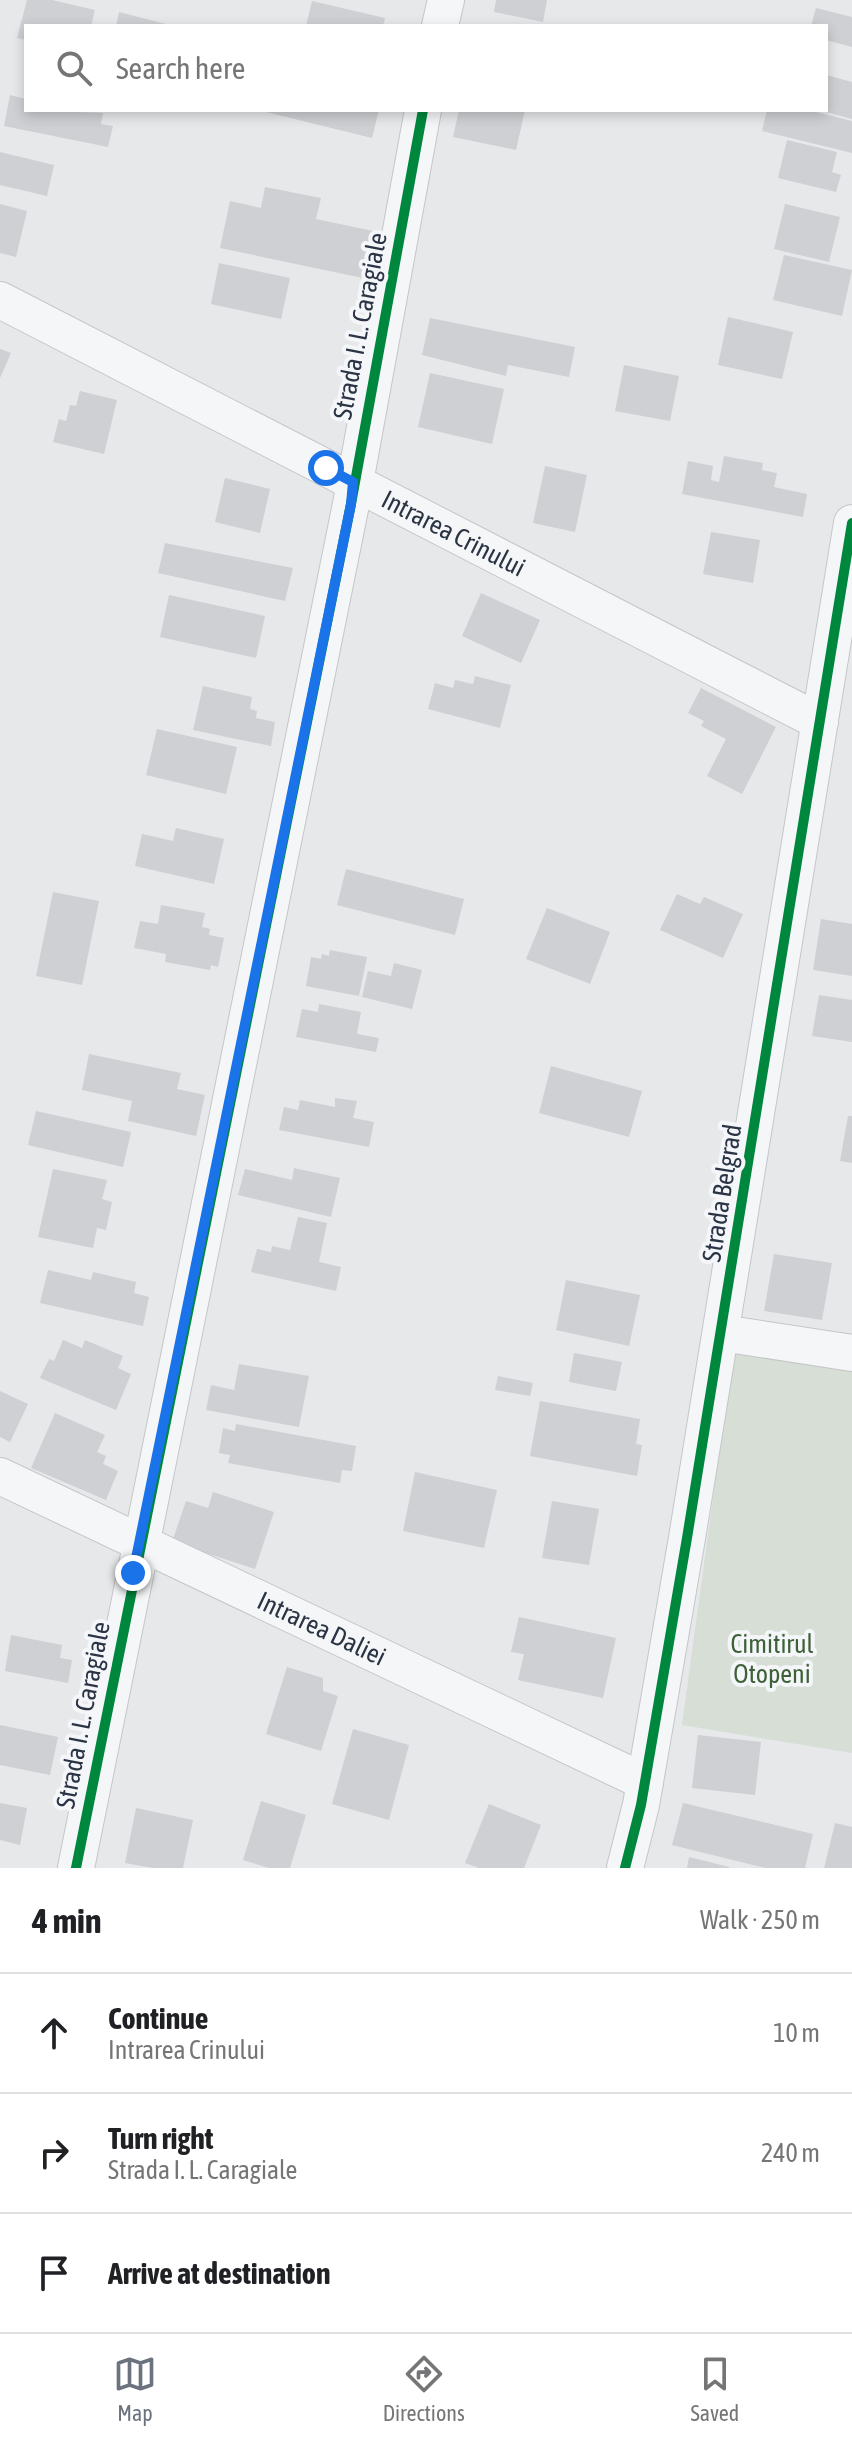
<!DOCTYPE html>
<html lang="en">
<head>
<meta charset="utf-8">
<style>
	:root { --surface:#fff; --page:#f6f6f6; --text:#202124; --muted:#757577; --line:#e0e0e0; --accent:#6c737f }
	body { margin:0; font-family:"Asap Condensed",sans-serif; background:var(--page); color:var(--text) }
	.stop { position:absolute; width:24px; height:24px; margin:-18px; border:6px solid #1a73e8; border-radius:50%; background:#fff }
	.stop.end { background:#1a73e8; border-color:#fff; box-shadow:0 2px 8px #0008 }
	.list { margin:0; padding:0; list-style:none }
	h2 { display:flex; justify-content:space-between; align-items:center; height:104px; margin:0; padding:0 32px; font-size:34px }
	h2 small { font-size:26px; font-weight:400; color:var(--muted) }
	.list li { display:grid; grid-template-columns:52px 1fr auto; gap:24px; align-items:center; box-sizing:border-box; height:120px; padding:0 32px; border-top:2px solid var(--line) }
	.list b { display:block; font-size:30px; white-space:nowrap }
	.list p { margin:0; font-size:26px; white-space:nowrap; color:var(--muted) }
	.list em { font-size:26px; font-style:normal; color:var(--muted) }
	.icon { flex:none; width:44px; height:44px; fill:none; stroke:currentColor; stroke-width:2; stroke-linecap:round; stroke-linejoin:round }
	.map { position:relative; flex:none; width:852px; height:1868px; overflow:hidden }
	.search { position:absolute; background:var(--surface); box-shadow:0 4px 12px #0003; left:24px; right:24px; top:24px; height:88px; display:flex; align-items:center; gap:20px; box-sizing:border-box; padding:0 28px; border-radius:0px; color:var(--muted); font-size:30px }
	.sheet { height:464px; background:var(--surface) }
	nav { display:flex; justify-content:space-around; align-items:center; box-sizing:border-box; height:112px; border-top:2px solid var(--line); background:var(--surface); font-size:22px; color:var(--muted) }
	nav a { display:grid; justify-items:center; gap:4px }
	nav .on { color:var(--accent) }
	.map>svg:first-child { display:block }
	.green { fill:#d6ded6 }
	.building { fill:#ced0d3 }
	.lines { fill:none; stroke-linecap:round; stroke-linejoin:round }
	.minor-casing { stroke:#c4c6c8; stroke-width:38 }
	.minor { stroke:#f5f6f7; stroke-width:36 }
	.cycleway-casing { stroke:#f4f6f9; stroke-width:15 }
	.cycleway { stroke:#00873e; stroke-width:10 }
	.route { stroke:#1a73e8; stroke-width:10 }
	.labels { text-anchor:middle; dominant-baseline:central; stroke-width:8; stroke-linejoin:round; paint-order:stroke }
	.street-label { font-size:26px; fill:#2b3445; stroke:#f4f6f9 }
	.park-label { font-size:26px; fill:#3f6138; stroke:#f4f6f9 }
</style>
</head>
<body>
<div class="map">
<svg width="852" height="1868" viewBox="0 0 852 1868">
	<rect width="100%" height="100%" fill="#e6e8ea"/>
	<path class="green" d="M734 1344 852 1362V1753L682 1725Z"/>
	<g class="building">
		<path d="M27 0H52L95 10 91 26H26V40L17 38Z"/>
		<path d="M496 0H547L543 22 494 12Z"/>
		<path d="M312 1 385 18 383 26H306Z"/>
		<path d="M816 8 852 17V47L826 40V26H811Z"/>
		<path d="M119 12 170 25V26H116Z"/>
		<path d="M826 75 852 82V119L826 112Z"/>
		<path d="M10 95 26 99V110L103 113 101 124 113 126 108 147 4 126Z"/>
		<path d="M258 110H379L372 138Z"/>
		<path d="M459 110H525L516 150 453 137Z"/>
		<path d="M767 110H808L852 121V153L762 131Z"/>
		<path d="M787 140 837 152 832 172 841 175 836 192 778 178Z"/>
		<path d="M0 152 54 165 47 196 0 185Z"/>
		<path d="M265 187 321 198 316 219 373 231 363 278 220 248 230 201 261 208Z"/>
		<path d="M0 204 27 211 16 257 0 253Z"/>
		<path d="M785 204 840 217 829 262 774 249Z"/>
		<path d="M784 255 852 270 842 316 773 300Z"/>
		<path d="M219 263 290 278 281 319 211 304Z"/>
		<path d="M728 317 793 332 782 379 718 365Z"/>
		<path d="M430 318 575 347 569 377 508 365 506 376 422 355Z"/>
		<path d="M0 349 11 353 0 378Z"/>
		<path d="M624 365 679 376 670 421 615 411Z"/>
		<path d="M430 373 504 389 492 444 418 427Z"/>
		<path d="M80 391 117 400 104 454 53 442 59 419 66 421 70 405 76 406Z"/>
		<path d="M724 456 763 463 762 470 777 473 774 487 807 494 803 517 682 494 688 461 713 466 711 480 719 482Z"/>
		<path d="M545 466 587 475 575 532 533 523Z"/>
		<path d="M225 478 270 489 260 533 215 522Z"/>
		<path d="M711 532 760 540 753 583 703 574Z"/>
		<path d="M165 543 293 568 285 601 158 573Z"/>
		<path d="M481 593 540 620 521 663 462 636Z"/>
		<path d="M169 595 265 616 256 658 160 637Z"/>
		<path d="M475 676 511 685 500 728 428 709 435 683 453 688 455 680 473 684Z"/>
		<path d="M203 686 252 697 250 709 257 711 256 718 275 722 271 746 193 730Z"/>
		<path d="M701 688 776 727 742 794 707 776 726 739 701 726 704 721 688 713Z"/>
		<path d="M157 729 237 747 226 794 146 775Z"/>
		<path d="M176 828 224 839 214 884 135 866 142 834 173 841Z"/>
		<path d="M346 869 464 899 455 935 337 905Z"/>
		<path d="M53 892 99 901 82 985 36 976Z"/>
		<path d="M677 894 700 904 704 897 743 914 723 958 660 930Z"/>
		<path d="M161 905 205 913 202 927 210 929 209 935 224 938 218 967 211 965 210 970 165 962 166 954 134 948 140 921 158 924Z"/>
		<path d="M547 908 610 932 590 984 526 959Z"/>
		<path d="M821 919 852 924V976L813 970Z"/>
		<path d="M330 950 367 957 359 996 306 986 311 957 321 959 322 954 329 956Z"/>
		<path d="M394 963 422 970 412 1009 362 997 368 971 391 976Z"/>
		<path d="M819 995 852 1000V1042L812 1036Z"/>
		<path d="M319 1004 361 1012 357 1034 379 1038 376 1052 296 1037 302 1009 318 1012Z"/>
		<path d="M89 1054 181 1073 177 1089 205 1095 196 1136 128 1121 132 1101 82 1090Z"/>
		<path d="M551 1066 642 1091 629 1137 539 1113Z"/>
		<path d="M335 1098 357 1101 353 1118 374 1122 369 1147 279 1130 284 1107 298 1110 300 1100 335 1107Z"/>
		<path d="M36 1111 131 1132 123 1167 28 1145Z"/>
		<path d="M848 1116H852V1163L840 1161Z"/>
		<path d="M294 1168 340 1178 331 1217 238 1195 245 1169 292 1180Z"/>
		<path d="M53 1169 107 1180 102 1199 112 1202 106 1230 97 1228 93 1248 38 1237Z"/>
		<path d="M298 1217 327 1223 319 1262 341 1267 336 1291 251 1272 257 1249 271 1252 272 1246 290 1250Z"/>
		<path d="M774 1254 832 1263 822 1320 764 1311Z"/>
		<path d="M48 1270 91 1280 93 1272 136 1282 134 1293 149 1297 143 1326 40 1303Z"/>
		<path d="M566 1280 640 1295 629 1346 556 1330Z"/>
		<path d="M63 1340 82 1348 85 1340 123 1356 118 1368 131 1374 116 1410 40 1378 49 1359 54 1361Z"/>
		<path d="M574 1353 622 1362 616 1391 569 1382Z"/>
		<path d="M239 1364 309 1376 299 1427 206 1410 211 1385 234 1390Z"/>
		<path d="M498 1376 533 1383 530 1396 495 1390Z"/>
		<path d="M0 1391 28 1404 10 1442 0 1437Z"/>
		<path d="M540 1401 640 1419 636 1444 642 1445 637 1476 530 1456Z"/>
		<path d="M55 1413 105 1435 97 1452 106 1456 103 1464 118 1471 106 1500 31 1468Z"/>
		<path d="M236 1424 356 1446 352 1471 342 1470 340 1483 228 1463 230 1455 219 1453 223 1428 235 1431Z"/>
		<path d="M415 1472 497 1490 484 1548 403 1531Z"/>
		<path d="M213 1492 274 1512 255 1569 172 1542 186 1501 208 1508Z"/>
		<path d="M552 1501 599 1509 589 1565 542 1558Z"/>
		<path d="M519 1617 616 1638 603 1698 518 1680 524 1654 511 1652Z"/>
		<path d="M11 1635 62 1645 60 1658 72 1660 68 1683 5 1671Z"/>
		<path d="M287 1667 323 1678V1691L338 1696 321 1751 266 1734Z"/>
		<path d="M0 1725 58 1737 50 1775 0 1765Z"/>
		<path d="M353 1729 409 1745 389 1820 332 1804Z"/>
		<path d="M698 1735 761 1742 755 1795 692 1788Z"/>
		<path d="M261 1801 306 1815 290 1868H269L243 1860Z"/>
		<path d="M0 1803 27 1808 20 1845 0 1840Z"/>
		<path d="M683 1803 813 1834 805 1868H765L672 1845Z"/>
		<path d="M489 1804 541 1825 524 1868H479L465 1863Z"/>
		<path d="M136 1808 193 1820 183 1868H153L125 1863Z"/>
		<path d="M835 1823 852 1827V1868H824Z"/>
		<path d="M689 1857 729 1867V1868H687Z"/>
	</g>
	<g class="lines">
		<defs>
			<g id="minor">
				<path d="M440 26 446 0"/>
				<path id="s1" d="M0 300 820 722"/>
				<path d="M722 1333 852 1353"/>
				<path id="s2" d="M0 1476 645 1782"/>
				<path d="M76 1868 351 504 423 110"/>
				<path d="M625 1868 641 1805 687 1538 852 523"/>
			</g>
		</defs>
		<use href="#minor" class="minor-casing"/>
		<use href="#minor" class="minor"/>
		<defs>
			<g id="cycleway">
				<path d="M76 1868 351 504 423 110"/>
				<path d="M625 1868 641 1805 687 1538 852 523"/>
			</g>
		</defs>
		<use href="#cycleway" class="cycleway-casing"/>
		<use href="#cycleway" class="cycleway"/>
	</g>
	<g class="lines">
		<path class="route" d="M133 1573 351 504 353 482 326 468"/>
	</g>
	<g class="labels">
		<g class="street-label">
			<text transform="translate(360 326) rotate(-79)">Strada I. L. Caragiale</text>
			<text stroke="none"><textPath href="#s1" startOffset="510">Intrarea Crinului</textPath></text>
			<text transform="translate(722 1193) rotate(-81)">Strada Belgrad</text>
			<text stroke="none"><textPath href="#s2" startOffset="356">Intrarea Daliei</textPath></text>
			<text transform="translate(83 1715) rotate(-79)">Strada I. L. Caragiale</text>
		</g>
		<g class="park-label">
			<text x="772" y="1644">Cimitirul<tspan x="772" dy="30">Otopeni</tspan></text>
		</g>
	</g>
</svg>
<div class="stop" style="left:326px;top:468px"></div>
<div class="stop end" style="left:133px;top:1573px"></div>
<div class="search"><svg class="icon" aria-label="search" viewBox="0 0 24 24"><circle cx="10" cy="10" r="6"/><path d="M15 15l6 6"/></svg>Search here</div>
</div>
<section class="sheet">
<h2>4 min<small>Walk · 250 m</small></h2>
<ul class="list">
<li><svg class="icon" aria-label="ahead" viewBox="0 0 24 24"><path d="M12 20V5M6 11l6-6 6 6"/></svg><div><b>Continue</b><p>Intrarea Crinului</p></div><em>10 m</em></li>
<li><svg class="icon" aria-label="right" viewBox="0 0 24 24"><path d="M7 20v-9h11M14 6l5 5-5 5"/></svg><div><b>Turn right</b><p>Strada I. L. Caragiale</p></div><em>240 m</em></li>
<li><svg class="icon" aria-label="arrive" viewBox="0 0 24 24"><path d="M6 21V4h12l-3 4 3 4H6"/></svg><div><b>Arrive at destination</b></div></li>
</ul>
</section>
<nav>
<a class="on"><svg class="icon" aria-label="map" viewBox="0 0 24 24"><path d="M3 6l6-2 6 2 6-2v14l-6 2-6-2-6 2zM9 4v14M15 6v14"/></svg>Map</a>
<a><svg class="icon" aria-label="directions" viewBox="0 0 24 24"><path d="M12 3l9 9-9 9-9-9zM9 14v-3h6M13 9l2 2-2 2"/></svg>Directions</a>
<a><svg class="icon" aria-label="saved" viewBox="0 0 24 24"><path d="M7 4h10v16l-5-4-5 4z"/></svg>Saved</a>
</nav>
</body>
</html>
